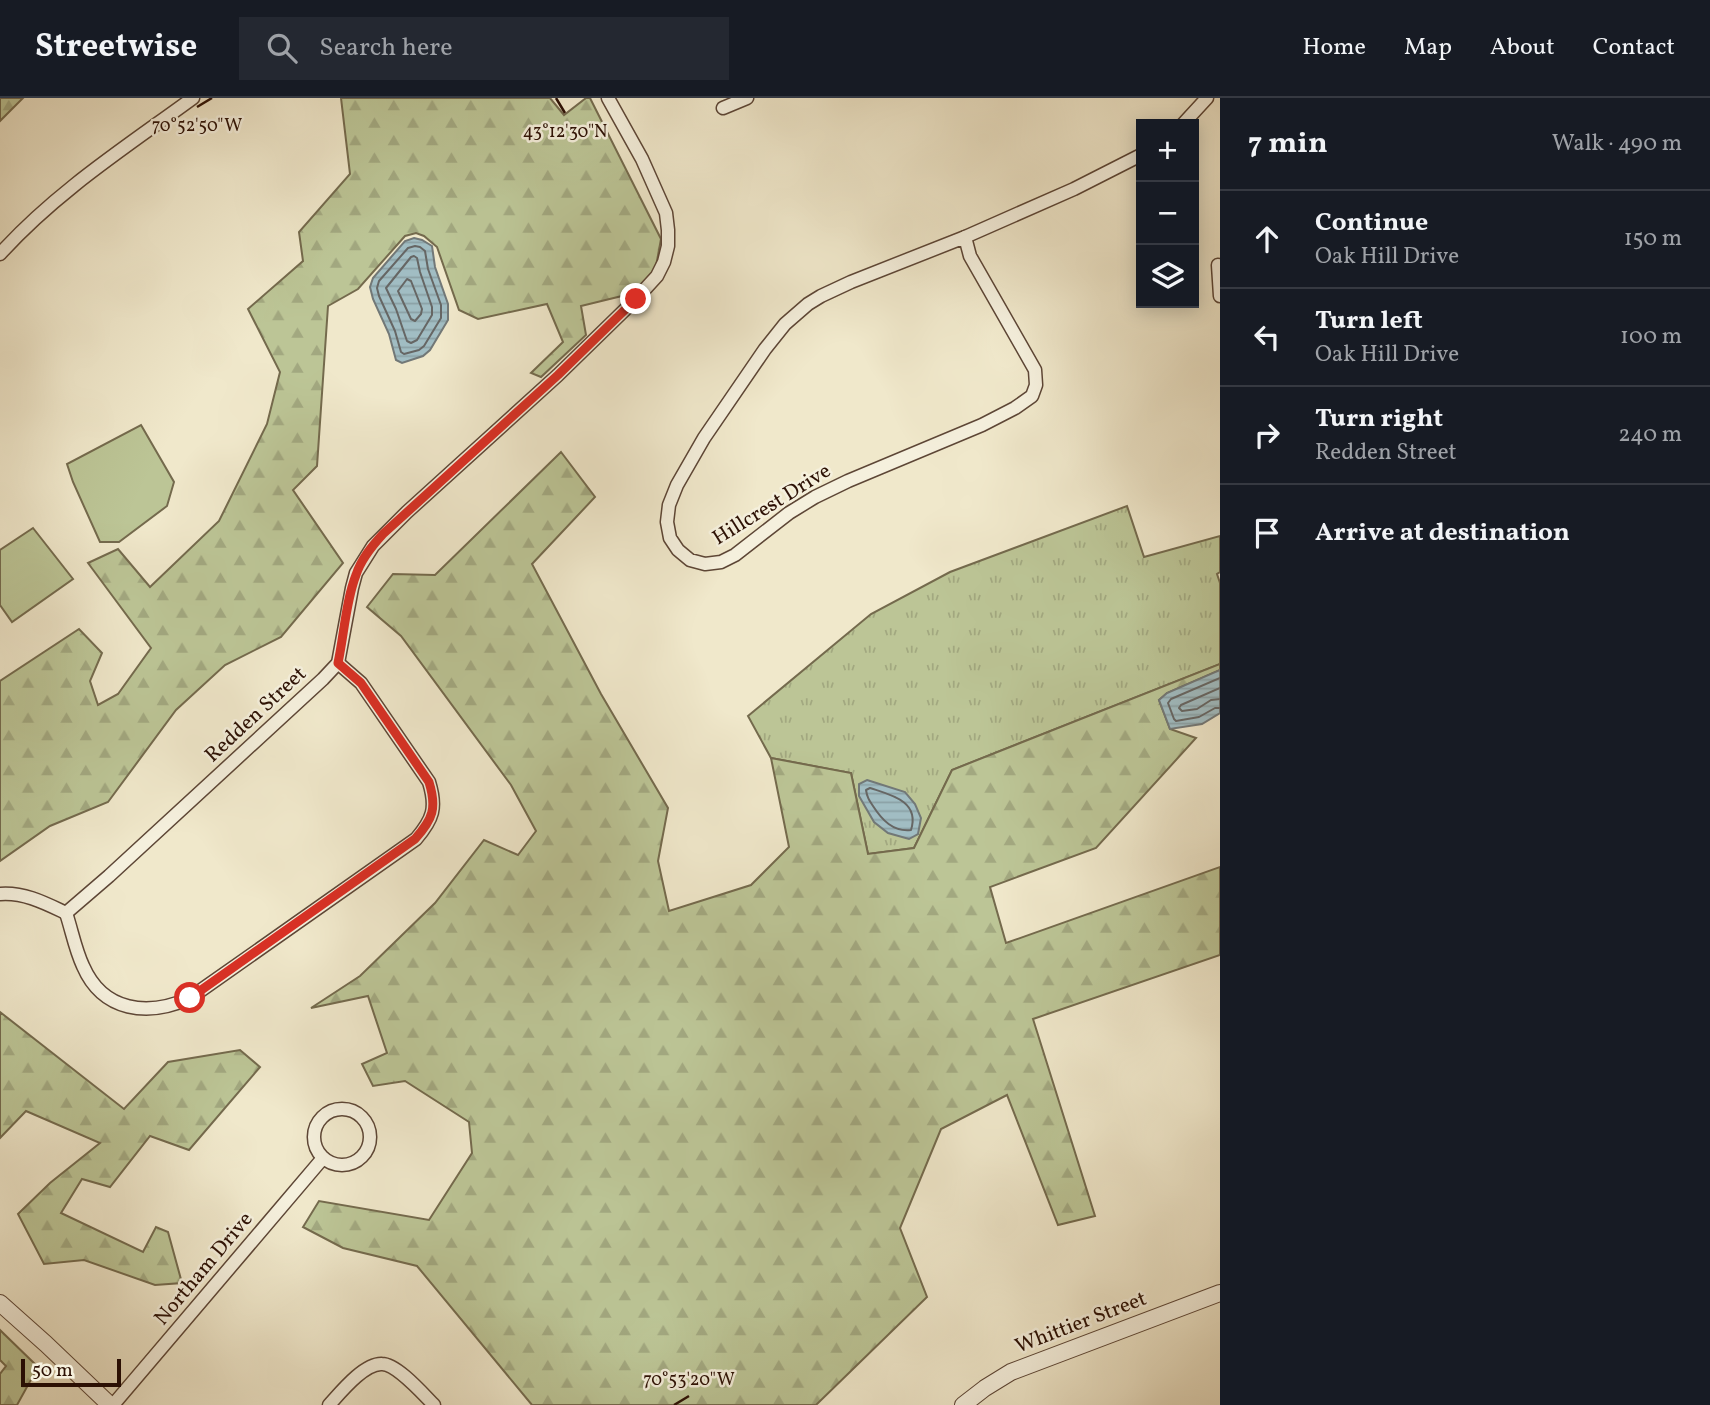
<!DOCTYPE html>
<html lang="en">
<head>
<meta charset="utf-8">
<style>
	:root { --surface:#171b24; --page:#242831; --text:#f1f3f6; --muted:#9ea1a6; --line:#363941 }
	body { margin:0; font-family:Vollkorn,serif; background:var(--page); color:var(--text) }
	.controls { position:absolute; right:21px; top:21px; display:grid; overflow:hidden; border-radius:0px; box-shadow:0 4px 18px #0003 }
	.controls button { width:63px; height:63px; display:grid; place-items:center; padding:0; border:0; border-bottom:2px solid var(--line); background:var(--surface); color:var(--text); font:35px sans-serif }
	.scale { position:absolute; left:21px; bottom:18px; width:100px; box-sizing:border-box; padding-left:7px; border:4px solid #2c1004; border-top:0; font-size:19px; line-height:24px; white-space:nowrap; color:#2c1004; -webkit-text-stroke:5px #f5f0dd; paint-order:stroke }
	.stop { position:absolute; width:21px; height:21px; margin:-16px; border:5px solid #d93025; border-radius:50%; background:#fff }
	.stop.end { background:#d93025; border-color:#fff; box-shadow:0 2px 7px #0008 }
	.list { margin:0; padding:0; list-style:none }
	h2 { display:flex; justify-content:space-between; align-items:center; height:91px; margin:0; padding:0 28px; font-size:30px }
	h2 small { font-size:23px; font-weight:400; color:var(--muted) }
	.list li { display:grid; grid-template-columns:46px 1fr auto; gap:21px; align-items:center; box-sizing:border-box; height:98px; padding:0 28px; border-top:2px solid var(--line) }
	.list b { display:block; font-size:26px; white-space:nowrap }
	.list p { margin:0; font-size:23px; white-space:nowrap; color:var(--muted) }
	.list em { font-size:23px; font-style:normal; color:var(--muted) }
	.icon { flex:none; width:38px; height:38px; fill:none; stroke:currentColor; stroke-width:2; stroke-linecap:round; stroke-linejoin:round }
	.map { position:relative; flex:none; width:1220px; height:1307px; overflow:hidden }
	header { display:flex; align-items:center; gap:42px; box-sizing:border-box; height:98px; padding:0 35px; background:var(--surface); border-bottom:2px solid var(--line) }
	header strong { font-size:33px }
	nav { display:flex; gap:38px; margin-inline-start:auto; font-size:24px }
	.search { width:490px; height:63px; background:var(--page); display:flex; align-items:center; gap:18px; box-sizing:border-box; padding:0 24px; border-radius:0px; color:var(--muted); font-size:26px }
	main { display:flex }
	aside { flex:1; background:var(--surface) }
	.map>svg:first-child { display:block }
	.grass { fill:url(#grass-tufts); stroke:#746a4d; stroke-width:2 }
	.forest { fill:url(#forest-firs); stroke:#746a4d; stroke-width:2 }
	.garden { fill:#bcc596; stroke:#746a4d; stroke-width:2 }
	.water { fill:url(#water-rules); stroke:#727877; stroke-width:2 }
	.lines { fill:none; stroke-linecap:round; stroke-linejoin:round }
	.shore { stroke:#666664; stroke-width:2 }
	.minor-casing { stroke:#5d4636; stroke-width:15 }
	.tertiary-casing { stroke:#5d4636; stroke-width:18 }
	.minor { stroke:#f5f0dd; stroke-width:12 }
	.tertiary { stroke:#f5f0dd; stroke-width:16 }
	.route { stroke:#d93025; stroke-width:9 }
	.ticks { fill:none; stroke:#2c1004; stroke-width:2.5 }
	.labels { text-anchor:middle; dominant-baseline:central; stroke-width:5; stroke-linejoin:round; paint-order:stroke }
	.street-label { font-size:21px; fill:#2c1004; stroke:#f5f0dd }
	.ticks-label { font-size:18px; text-anchor:middle; fill:#2c1004; stroke:#f5f0dd; stroke-width:5; stroke-linejoin:round; paint-order:stroke }
</style>
</head>
<body>
<header>
<strong>Streetwise</strong>
<div class="search"><svg class="icon" aria-label="search" viewBox="0 0 24 24"><circle cx="10" cy="10" r="6"/><path d="M15 15l6 6"/></svg>Search here</div>
<nav><a>Home</a><a>Map</a><a>About</a><a>Contact</a></nav>
</header>
<main>
<div class="map">
<svg width="1220" height="1307" viewBox="0 0 1220 1307">
	<defs>
		<pattern id="grass-tufts" width="24" height="20" patternUnits="userSpaceOnUse" patternTransform="scale(1.75)"><rect width="24" height="20" fill="#bcc596"/><path d="M3 7l-1-3M5 7V3M7 7l1-3M15 17l-1-3M17 17v-4M19 17l1-3" fill="none" stroke="#a2a880"/></pattern>
		<pattern id="forest-firs" width="22" height="20" patternUnits="userSpaceOnUse" patternTransform="scale(1.75)"><rect width="22" height="20" fill="#bcc596"/><path d="M5 1l3.5 6h-7zM16 11l3.5 6h-7z" fill="#a2a880"/></pattern>
		<pattern id="water-rules" width="6" height="5" patternUnits="userSpaceOnUse" patternTransform="scale(1.75)"><rect width="6" height="5" fill="#a1bdc3"/><path d="M0 2.5h6" fill="none" stroke="#8ba1a6"/></pattern>
	</defs>
	<rect width="100%" height="100%" fill="#f0e8cb"/>
	<filter id="stains"><feTurbulence type="fractalNoise" baseFrequency=".00286" numOctaves="4"/><feColorMatrix values="0 0 0 0 .2 0 0 0 0 .09 0 0 0 0 .02 0 0 0 .5 -.17"/></filter>
	<radialGradient id="worn" r=".72"><stop offset=".6" stop-color="#630" stop-opacity="0"/><stop offset="1" stop-color="#630" stop-opacity=".3"/></radialGradient>
	<path class="grass" d="M1127 408 1144 459 1220 438V474L1217 476 1220 485V566L952 672 914 750 868 756 851 675 771 660 748 618 871 516 950 474Z"/>
	<g class="forest">
		<path d="M0 0H23L0 23Z"/>
		<path d="M341 0H550L564 17 586 0H590L661 141 654 179 630 196 581 208 586 237 541 279 531 275 563 244 547 206 478 221 459 212 437 149 424 138 416 135 405 138 358 191 328 208 317 368 293 392 343 465 281 539 225 567 176 612 108 704 50 728 0 763V583L79 531 102 555 90 583 98 607 118 596 151 550 88 465 118 451 150 489 219 423 267 326 280 274 248 211 303 163 299 134 350 76Z"/>
		<path d="M561 354 595 399 532 466 601 596 668 710 658 763 669 813 751 787 789 749 771 660 851 675 868 756 914 750 952 672 1220 566V572L1167 595 1159 602 1170 631 1196 640 1096 750 990 789 1006 845 1220 769V857L1033 921 1095 1118 1058 1127 1007 997 941 1031 900 1130 927 1199 816 1307H532L417 1168 343 1150 303 1129 319 1103 429 1122 472 1055 469 1024 405 983 373 988 362 966 387 955 368 898 311 910 360 878 435 805 484 742 518 757 536 733 511 687 401 538 367 509 393 476 435 477Z"/>
		<path d="M0 914 124 1011 168 964 240 952 260 969 189 1052 150 1038 110 1089 82 1081 61 1115 143 1154 156 1129 168 1134 182 1185 155 1187 84 1162 44 1166 18 1116 50 1085 100 1045 26 1013 0 1040Z"/>
		<path d="M0 1232 38 1269 17 1307H0V1276L6 1268 0 1262Z"/>
	</g>
	<g class="garden">
		<path d="M141 327 174 384 167 408 119 444H100L73 384 67 366Z"/>
		<path d="M33 430 73 481 12 524 0 507V452Z"/>
	</g>
	<g class="water">
		<path d="M414 140 422 142 432 148 435 169 448 206V222L430 252 423 258 402 265 396 262 389 236 373 201 370 189 373 180 405 143Z"/>
		<path d="M1220 572V615L1202 626 1170 631 1159 602 1167 595Z"/>
		<path d="M867 682 905 694 915 706 921 720 918 736 909 741 888 735 874 724 859 698V686Z"/>
	</g>
	<g class="lines">
		<g class="shore">
			<path d="M415 148 420 149 425 153 428 171 441 207V220L424 248 419 252 404 256 401 254 395 233 379 198 377 190 379 183 408 150Z"/>
			<path d="M414 158 417 160 420 174 432 209V217L417 242 411 245 407 243 396 211 386 190 411 159Z"/>
			<path d="M407 181 411 183 422 211 421 216 415 223 411 221 398 193Z"/>
			<path d="M1220 580 1171 601 1168 605 1174 621 1176 623 1199 619 1215 610H1220"/>
			<path d="M1220 590 1181 607 1179 610 1182 613 1197 611 1211 602 1220 601"/>
			<path d="M870 690C891 697 920 703 911 732 893 734 882 722 873 708 869 702 867 699 866 692Z"/>
		</g>
		<defs>
			<g id="minor">
				<path d="M723 10 747 0"/>
				<path d="M1183 26 1207 0"/>
				<path d="M965 139 970 158 1035 272 1036 287 1032 298 1015 310 982 327 848 383 815 399 789 415 735 457 721 464 705 466 690 462 678 452 670 440 667 424 669 407 677 387 704 340 765 251 785 226 808 206 821 198 851 184Z"/>
				<path d="M965 139 1074 91 1141 57"/>
				<path d="M0 156C56 94 126 49 193 0"/>
				<path d="M1218 167 1220 198"/>
				<path d="M0 796C24 794 45 805 66 815"/>
				<path d="M66 815 109 778 323 581 338 565 352 490 356 475 373 448 407 414 558 277 636 201 657 178 664 164 668 148V132L666 115 642 61 608 0"/>
				<path d="M66 815C72 833 75 851 83 868 103 914 148 919 190 900L416 741C433 721 437 710 429 684L361 585 338 565"/>
				<circle cx="342" cy="1039" r="28"/>
				<path d="M113 1307 323 1060"/>
				<path d="M329 1307C340 1295 364 1265 382 1266 397 1266 423 1296 434 1307"/>
			</g>
			<g id="tertiary">
				<path d="M0 1205 46 1246 110 1307"/>
				<path d="M963 1307 985 1290 1011 1274 1220 1195"/>
			</g>
		</defs>
		<use href="#minor" class="minor-casing"/>
		<use href="#tertiary" class="tertiary-casing"/>
		<use href="#minor" class="minor"/>
		<use href="#tertiary" class="tertiary"/>
	</g>
	<g class="lines">
		<path class="route" d="M190 900 415 741C433 721 437 710 429 684L361 585 338 565C344 537 346 502 356 477 361 461 372 448 383 436L558 277 636 201"/>
	</g>
	<path class="ticks" d="M556 0 565 15M197 9 212 0M674 1307 689 1298"/>
	<g class="labels">
		<g class="street-label">
			<text transform="translate(772 407) rotate(-32)">Hillcrest Drive</text>
			<text transform="translate(256 617) rotate(-43)">Redden Street</text>
			<text transform="translate(204 1171) rotate(-50)">Northam Drive</text>
			<text transform="translate(1081 1225) rotate(-21)">Whittier Street</text>
		</g>
	</g>
	<g class="ticks-label">
		<text x="197" y="33">70°52'50"W</text>
		<text x="565" y="39">43°12'30"N</text>
		<text x="689" y="1287">70°53'20"W</text>
	</g>
	<rect width="100%" height="100%" filter="url(#stains)"/>
	<rect width="100%" height="100%" fill="url(#worn)"/>
</svg>
<div class="controls">
<button>+</button>
<button>−</button>
<button><svg class="icon" aria-label="layers" viewBox="0 0 24 24"><path d="M12 4l9 5-9 5-9-5zM3 14l9 5 9-5"/></svg></button>
</div>
<div class="scale">50 m</div>
<div class="stop" style="left:190px;top:900px"></div>
<div class="stop end" style="left:636px;top:201px"></div>
</div>
<aside>
<h2>7 min<small>Walk · 490 m</small></h2>
<ul class="list">
<li><svg class="icon" aria-label="ahead" viewBox="0 0 24 24"><path d="M12 20V5M6 11l6-6 6 6"/></svg><div><b>Continue</b><p>Oak Hill Drive</p></div><em>150 m</em></li>
<li><svg class="icon" aria-label="left" viewBox="0 0 24 24"><path d="M17 20v-9H6M10 6l-5 5 5 5"/></svg><div><b>Turn left</b><p>Oak Hill Drive</p></div><em>100 m</em></li>
<li><svg class="icon" aria-label="right" viewBox="0 0 24 24"><path d="M7 20v-9h11M14 6l5 5-5 5"/></svg><div><b>Turn right</b><p>Redden Street</p></div><em>240 m</em></li>
<li><svg class="icon" aria-label="arrive" viewBox="0 0 24 24"><path d="M6 21V4h12l-3 4 3 4H6"/></svg><div><b>Arrive at destination</b></div></li>
</ul>
</aside>
</main>
</body>
</html>
